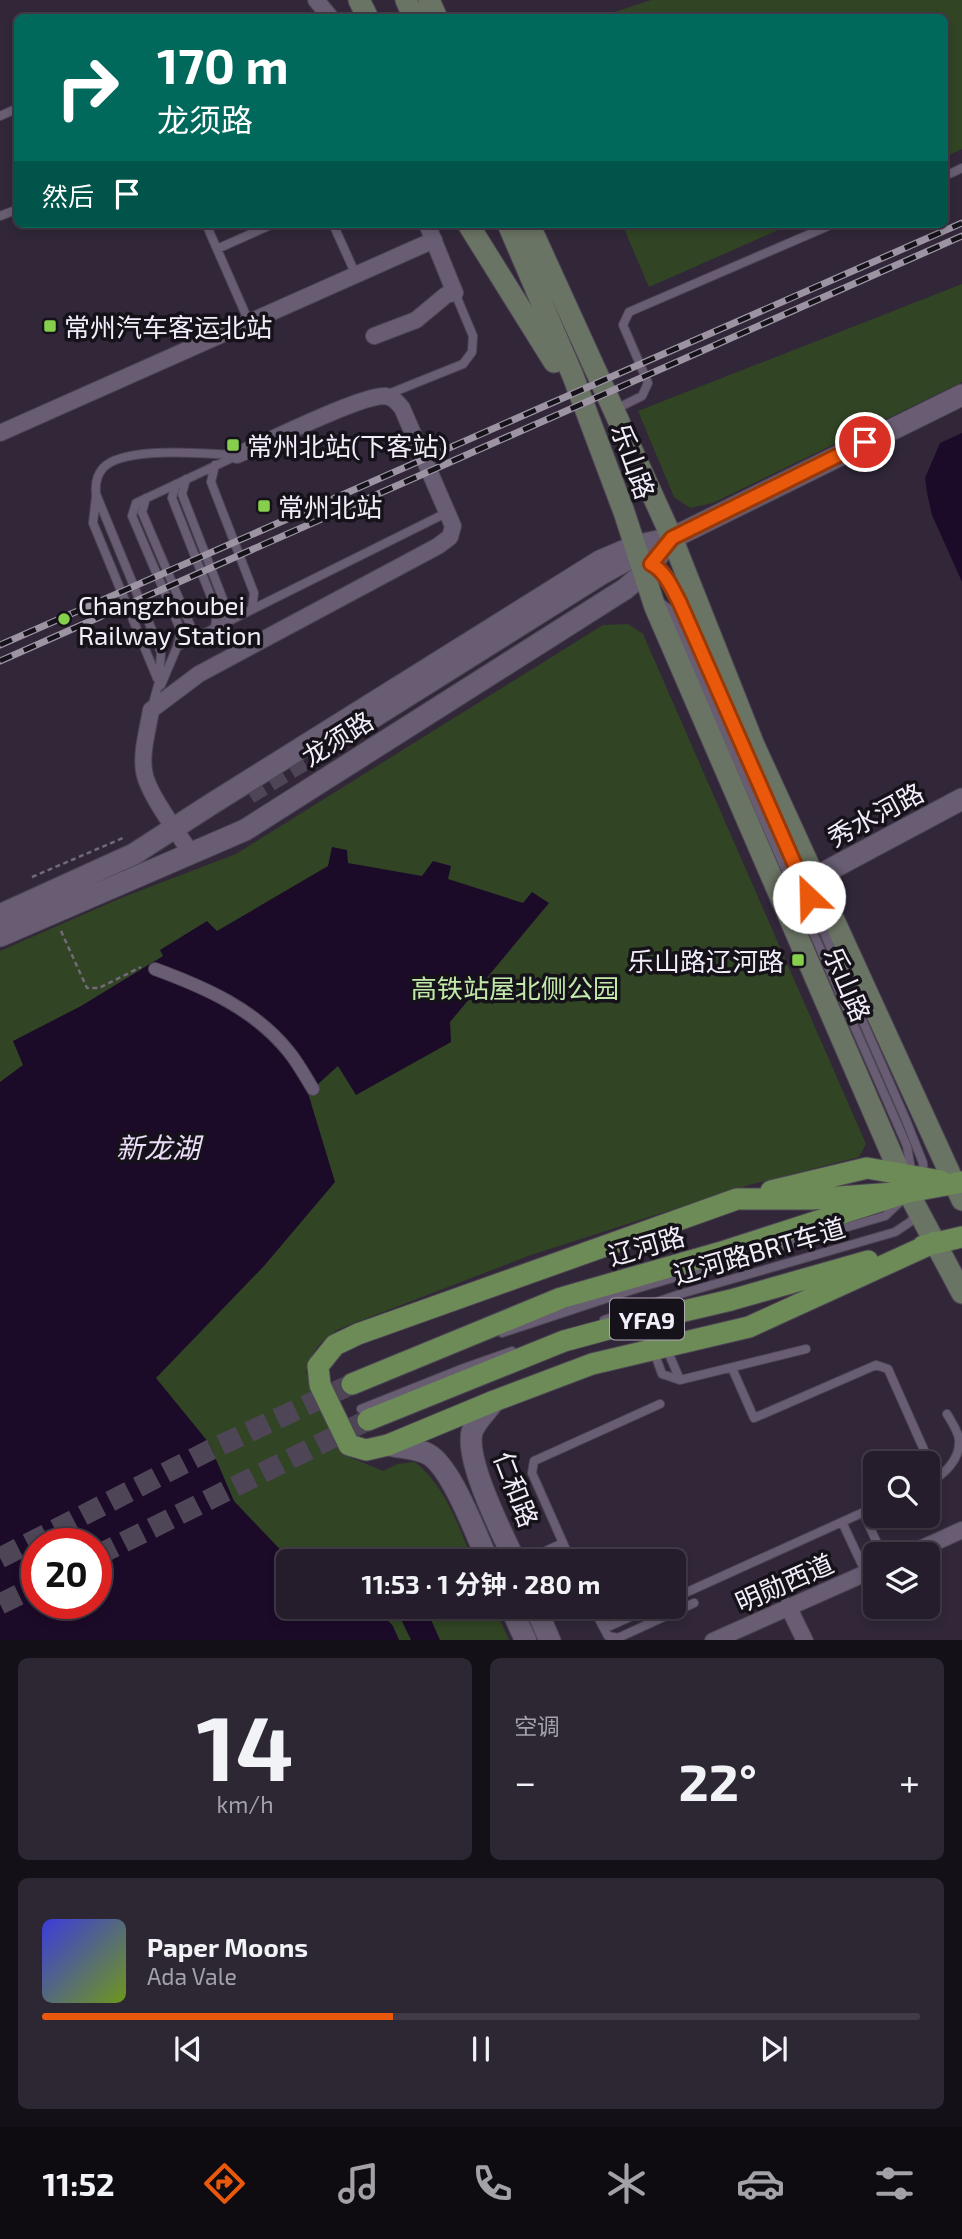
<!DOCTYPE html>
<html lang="zh">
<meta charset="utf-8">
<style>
:root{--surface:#251d2b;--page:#2d2633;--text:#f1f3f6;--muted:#a3a2a9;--line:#423b47;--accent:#ea580c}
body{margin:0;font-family:"Exo 2","Noto Sans SC",sans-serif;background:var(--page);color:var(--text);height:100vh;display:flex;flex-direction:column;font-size:26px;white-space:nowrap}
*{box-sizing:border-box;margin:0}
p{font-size:23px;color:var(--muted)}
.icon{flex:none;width:38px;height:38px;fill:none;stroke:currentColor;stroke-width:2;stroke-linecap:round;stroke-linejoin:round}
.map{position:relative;height:1640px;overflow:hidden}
.sheet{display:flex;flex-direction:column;gap:18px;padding:18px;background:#141018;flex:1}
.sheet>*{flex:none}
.hud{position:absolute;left:14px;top:14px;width:934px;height:214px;border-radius:10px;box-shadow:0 4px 10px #0003,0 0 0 2px var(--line);background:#00695c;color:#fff;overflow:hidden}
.tools{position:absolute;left:863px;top:1451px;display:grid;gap:14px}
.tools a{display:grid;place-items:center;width:77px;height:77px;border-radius:10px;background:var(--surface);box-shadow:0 4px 10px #0003,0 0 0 2px var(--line);font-size:35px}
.speed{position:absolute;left:21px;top:1528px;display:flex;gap:14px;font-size:35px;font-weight:700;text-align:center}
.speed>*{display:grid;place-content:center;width:91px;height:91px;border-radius:50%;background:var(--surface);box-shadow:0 4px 10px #0003,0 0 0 2px var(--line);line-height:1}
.speed .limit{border:10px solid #d22;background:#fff;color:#111}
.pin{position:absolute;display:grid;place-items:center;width:60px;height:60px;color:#fff;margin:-30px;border:4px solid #fff;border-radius:50%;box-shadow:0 2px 7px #0007}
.me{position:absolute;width:77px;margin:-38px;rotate:336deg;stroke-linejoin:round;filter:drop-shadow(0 0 5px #0008)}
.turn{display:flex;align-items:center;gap:24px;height:147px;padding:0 28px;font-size:32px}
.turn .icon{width:91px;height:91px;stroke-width:2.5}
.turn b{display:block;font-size:49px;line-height:60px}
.then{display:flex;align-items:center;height:66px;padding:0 28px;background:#0003;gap:14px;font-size:26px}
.big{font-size:52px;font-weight:700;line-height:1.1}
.sheet .card{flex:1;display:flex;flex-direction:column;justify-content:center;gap:10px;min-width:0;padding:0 24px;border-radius:10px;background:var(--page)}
.sheet .dial{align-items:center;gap:0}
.dial b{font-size:91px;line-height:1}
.song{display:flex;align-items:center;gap:21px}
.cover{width:84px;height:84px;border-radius:10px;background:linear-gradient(135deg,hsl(240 70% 55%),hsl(80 70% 35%))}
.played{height:7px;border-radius:4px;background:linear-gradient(90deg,var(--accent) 40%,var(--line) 40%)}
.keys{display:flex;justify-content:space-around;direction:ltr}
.heat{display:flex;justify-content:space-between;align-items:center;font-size:38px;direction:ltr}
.sheet .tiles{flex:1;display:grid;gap:18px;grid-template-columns:1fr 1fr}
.card:last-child{grid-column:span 2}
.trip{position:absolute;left:276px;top:1549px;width:410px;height:70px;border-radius:10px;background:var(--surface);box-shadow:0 4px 10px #0003,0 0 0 2px var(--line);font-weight:700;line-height:70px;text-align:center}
.tabs{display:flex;height:112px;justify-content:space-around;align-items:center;background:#0f0c11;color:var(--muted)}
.tabs .icon{width:49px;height:49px}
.tabs .on{color:var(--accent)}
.tabs b{font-size:32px;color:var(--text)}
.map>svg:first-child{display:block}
.green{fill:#314524;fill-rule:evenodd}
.water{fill:#1c0a29;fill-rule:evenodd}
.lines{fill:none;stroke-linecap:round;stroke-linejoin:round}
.minor-tunnel{stroke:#4e4556;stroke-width:16;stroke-dasharray:16 8;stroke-linecap:butt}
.primary-tunnel{stroke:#4e4556;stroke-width:21;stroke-dasharray:21 10;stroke-linecap:butt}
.service-casing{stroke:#4d4454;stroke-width:10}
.pedestrian-casing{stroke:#4d4454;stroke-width:14}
.minor-casing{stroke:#4d4454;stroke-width:18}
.tertiary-casing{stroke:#4d4454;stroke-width:23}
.secondary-casing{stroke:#4d4454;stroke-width:23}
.primary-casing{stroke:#4d4454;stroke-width:23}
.path{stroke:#726979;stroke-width:2.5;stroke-dasharray:5 3.5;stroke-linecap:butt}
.service{stroke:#685d72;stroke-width:8}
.pedestrian{stroke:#685d72;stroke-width:12}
.minor{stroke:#685d72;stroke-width:16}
.tertiary{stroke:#685d72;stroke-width:21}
.secondary{stroke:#6a7464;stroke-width:21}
.primary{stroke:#6d8b57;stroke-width:21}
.rail-casing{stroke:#9c94a3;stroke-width:7}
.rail{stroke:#16121a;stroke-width:4.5;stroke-dasharray:13;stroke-linecap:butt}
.route-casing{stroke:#983908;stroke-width:18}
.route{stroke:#ea580c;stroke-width:12}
.poi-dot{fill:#85cf4c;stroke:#16121a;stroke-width:2.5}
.labels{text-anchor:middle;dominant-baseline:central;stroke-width:7;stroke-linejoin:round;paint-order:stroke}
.shield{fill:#16121a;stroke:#b1abb6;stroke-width:2}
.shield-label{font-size:24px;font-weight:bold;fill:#f3edf9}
.poi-label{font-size:26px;fill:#f3edf9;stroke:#16121a;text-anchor:start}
.street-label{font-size:26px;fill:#f3edf9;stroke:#16121a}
.park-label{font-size:26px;fill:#c2e9aa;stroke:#16121a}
.water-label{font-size:28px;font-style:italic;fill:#ebddf7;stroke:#16121a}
</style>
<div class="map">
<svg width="962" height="1641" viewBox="0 0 962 1641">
<rect width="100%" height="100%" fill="#312739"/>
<path class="green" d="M651,0H962V149L945,157V18L600,17Z
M622,224H792L649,287Z
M962,284V382L713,503L690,508L674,497L638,411Z
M628,624L643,634L866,1144L859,1157L749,1185L531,1255L339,1329C319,1342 313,1349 306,1372L347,1456L383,1471L398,1464L415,1462C446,1487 458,1525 473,1561H289V1606L494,1607L509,1640H0V951L121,898L236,854L603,625ZM37,1544H96V1603H37Z"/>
<path class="water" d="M962,433V582L932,515L927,493L925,478L940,443Z
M332,847L347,850L348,863L422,876L433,861L451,866L448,879L523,903L532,892L549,903L450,1022L451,1042L356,1095L338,1066L308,1093L335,1182L264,1266L156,1378L209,1443L234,1501L291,1561H289V1606L375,1607L393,1626L399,1640H0V1082L23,1065L13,1041L81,1006L163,956L160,950L207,921L217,931L328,866ZM37,1544H96V1603H37Z
M396,1609L429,1615L440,1640H411Z"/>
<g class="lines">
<path class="minor-tunnel" d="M250,796L361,728"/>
<path class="primary-tunnel" d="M96,1556L368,1420
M0,1558L210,1450L352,1384
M0,1604L37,1586"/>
<defs>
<path id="service" d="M0,116L18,108
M945,176L962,168
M0,216L18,209
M206,224L249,322
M333,224L356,275
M217,249L273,224
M386,395L463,364L472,352L473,336L455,293
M616,409L642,396L648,383L623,325L629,312L833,224
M215,465L211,482L254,593L252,609
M186,479L182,494L226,607L224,623
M176,484L172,498L217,612L215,628L177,647
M96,497L93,523L157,678
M146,498L142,512L191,627L188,642
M652,564L667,579L679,601L906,1120L923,1163L924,1177
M661,603L670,610L682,635L896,1121L907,1146L912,1176
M215,628L448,512
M161,685L177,647L181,631L132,516L136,503L234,457
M152,707L159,682L161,652L96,494C95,484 96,476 103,468C124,445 207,454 237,455
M604,1320L677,1295L895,1232L910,1222L918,1213
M502,1333L632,1290L885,1216L902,1200
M666,1347L680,1380
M654,1352L662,1374L680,1380L806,1349
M732,1368L754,1418L876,1365L888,1369L937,1479
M361,1409L464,1368L512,1351
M928,1483C944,1475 961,1459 959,1439C958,1431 951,1421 947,1414
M863,1512L882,1554
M842,1522L866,1573
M524,1561L563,1543
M571,1561L532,1473L534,1461L660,1404
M674,1598L875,1507
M593,1606L601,1623L610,1626L654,1606
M601,1623L608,1636L618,1638L694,1603"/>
<path id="pedestrian" d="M155,969C204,987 255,1009 289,1052C298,1063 305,1076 313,1089"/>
<path id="minor" d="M316,0L331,18
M374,336L416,320L446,295L455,293L427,224
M0,433L434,240
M361,728L603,576L648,551
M191,853C178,833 147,793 144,771C141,752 148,729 151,710L199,674L438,546L450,537L453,526L402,408C397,402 393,397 385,396C361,395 265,443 237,455
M909,1554L962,1530
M788,1606L805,1641
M713,1641L875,1569"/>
<path id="tertiary" d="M814,878L962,799
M0,915L134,854L213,803L600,561L635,546L672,538L962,395
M0,936L245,830L625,589L644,573L672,538
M494,1401C488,1410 475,1422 472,1432C465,1461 502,1533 515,1561
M388,1445C401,1448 420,1448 431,1456C453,1472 476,1534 488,1561
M510,1606L526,1641
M535,1606L550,1641"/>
<path id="secondary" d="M359,0L368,18
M406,0L414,18
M429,0L437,18
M468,224L554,362
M508,224L573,376L624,512L655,607L908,1192L962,1293
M529,224L672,538L754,745L962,1200"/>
<path id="primary" d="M771,1191L867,1168L941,1181
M908,1192L811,1199H737L358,1334L335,1345L318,1366L320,1385L349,1445L366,1450L388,1445L494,1401L592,1364L749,1327L935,1242
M923,1246L962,1237
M352,1384L561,1298L725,1251L908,1192L962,1182
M368,1420L564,1341L612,1328L731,1300L868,1261"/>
</defs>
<use href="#service" class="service-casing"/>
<use href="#pedestrian" class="pedestrian-casing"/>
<use href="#minor" class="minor-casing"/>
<use href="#tertiary" class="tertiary-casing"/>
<use href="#secondary" class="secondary-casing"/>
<use href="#primary" class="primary-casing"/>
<path class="path" d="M32,877L123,838
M61,931L87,988H99L141,967"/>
<use href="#service" class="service"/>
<use href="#pedestrian" class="pedestrian"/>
<use href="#minor" class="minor"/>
<use href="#tertiary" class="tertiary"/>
<use href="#secondary" class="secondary"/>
<use href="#primary" class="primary"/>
<defs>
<path id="rail" d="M0,645L962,223
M0,661L962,236"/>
</defs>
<use href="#rail" class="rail-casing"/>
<use href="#rail" class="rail"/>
</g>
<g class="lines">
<defs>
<path id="route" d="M809,897L679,601C672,588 665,571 651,564L672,538L865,442"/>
</defs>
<use href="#route" class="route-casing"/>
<use href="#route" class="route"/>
</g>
<g class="poi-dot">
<rect x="43" y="319" width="14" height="14" rx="3.5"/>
<rect x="226" y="438" width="14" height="14" rx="3.5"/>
<rect x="257" y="499" width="14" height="14" rx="3.5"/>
<circle cx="64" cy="619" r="7"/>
<rect x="791" y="953" width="14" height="14" rx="3.5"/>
</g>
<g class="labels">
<rect class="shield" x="610" y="1298.5" width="74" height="41" rx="5"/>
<g class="shield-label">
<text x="647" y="1319">YFA9</text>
</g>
<g class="poi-label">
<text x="64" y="326">常州汽车客运北站</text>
<text x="247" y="445">常州北站(下客站)</text>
<text x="278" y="506">常州北站</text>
<text x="78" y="604">Changzhoubei<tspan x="78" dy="30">Railway Station</tspan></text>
<text x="784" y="960" text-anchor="end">乐山路辽河路</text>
</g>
<g class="street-label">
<text transform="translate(634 461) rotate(70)">乐山路</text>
<text transform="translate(337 738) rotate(-32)">龙须路</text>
<text transform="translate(875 814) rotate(-28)">秀水河路</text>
<text transform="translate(848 984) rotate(67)">乐山路</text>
<text transform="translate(646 1245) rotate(-16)">辽河路</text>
<text transform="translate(759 1250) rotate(-16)">辽河路BRT车道</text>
<text transform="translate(517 1489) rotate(69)">仁和路</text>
<text transform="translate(784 1582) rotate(-24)">明勋西道</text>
</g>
<g class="park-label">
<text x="515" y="987">高铁站屋北侧公园</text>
</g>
<g class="water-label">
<text x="158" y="1147">新龙湖</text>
</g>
</g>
</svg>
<div class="tools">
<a><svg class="icon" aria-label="search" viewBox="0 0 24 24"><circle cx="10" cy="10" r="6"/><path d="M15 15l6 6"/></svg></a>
<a><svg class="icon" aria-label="layers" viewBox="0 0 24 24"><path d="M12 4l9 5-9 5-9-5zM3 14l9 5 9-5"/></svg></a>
</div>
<div class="speed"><div class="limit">20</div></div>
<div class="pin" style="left:865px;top:442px;background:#d93025"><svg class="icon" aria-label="arrive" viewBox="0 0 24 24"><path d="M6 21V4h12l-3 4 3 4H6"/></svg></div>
<svg class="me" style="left:809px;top:897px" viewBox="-20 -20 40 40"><circle r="19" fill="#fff"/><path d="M0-13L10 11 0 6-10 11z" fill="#ea580c"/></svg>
<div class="trip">11:53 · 1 分钟 · 280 m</div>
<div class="hud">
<div class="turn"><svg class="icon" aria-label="right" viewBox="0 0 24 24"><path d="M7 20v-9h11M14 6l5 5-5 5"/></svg><div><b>170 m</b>龙须路</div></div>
<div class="then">然后<svg class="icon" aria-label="arrive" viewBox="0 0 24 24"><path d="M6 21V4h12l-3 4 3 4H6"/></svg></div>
</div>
</div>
<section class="sheet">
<div class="tiles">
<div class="card dial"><b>14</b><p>km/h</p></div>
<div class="card"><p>空调</p>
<div class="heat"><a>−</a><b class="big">22°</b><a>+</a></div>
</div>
<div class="card">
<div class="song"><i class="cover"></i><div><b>Paper Moons</b><p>Ada Vale</p></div></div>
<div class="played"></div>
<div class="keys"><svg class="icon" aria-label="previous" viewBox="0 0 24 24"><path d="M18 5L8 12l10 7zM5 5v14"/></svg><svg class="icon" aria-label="pause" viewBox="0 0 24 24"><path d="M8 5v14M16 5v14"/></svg><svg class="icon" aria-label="next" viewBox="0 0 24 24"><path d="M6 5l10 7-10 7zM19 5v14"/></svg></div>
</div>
</div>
</section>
<nav class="tabs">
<b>11:52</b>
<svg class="icon on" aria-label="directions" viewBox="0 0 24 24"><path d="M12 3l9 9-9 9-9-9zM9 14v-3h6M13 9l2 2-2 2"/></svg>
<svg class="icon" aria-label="music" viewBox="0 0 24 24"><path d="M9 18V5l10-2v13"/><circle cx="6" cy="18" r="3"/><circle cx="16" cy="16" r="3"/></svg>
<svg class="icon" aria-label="phone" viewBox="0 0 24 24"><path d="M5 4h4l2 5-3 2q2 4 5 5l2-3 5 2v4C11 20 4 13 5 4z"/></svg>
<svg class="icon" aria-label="climate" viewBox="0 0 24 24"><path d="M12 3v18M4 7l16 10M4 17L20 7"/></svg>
<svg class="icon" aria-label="car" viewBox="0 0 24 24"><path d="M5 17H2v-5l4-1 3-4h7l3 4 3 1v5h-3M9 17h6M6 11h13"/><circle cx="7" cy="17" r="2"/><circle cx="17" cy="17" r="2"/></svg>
<svg class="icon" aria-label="filters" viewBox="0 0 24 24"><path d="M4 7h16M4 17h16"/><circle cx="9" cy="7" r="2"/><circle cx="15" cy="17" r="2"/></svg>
</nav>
